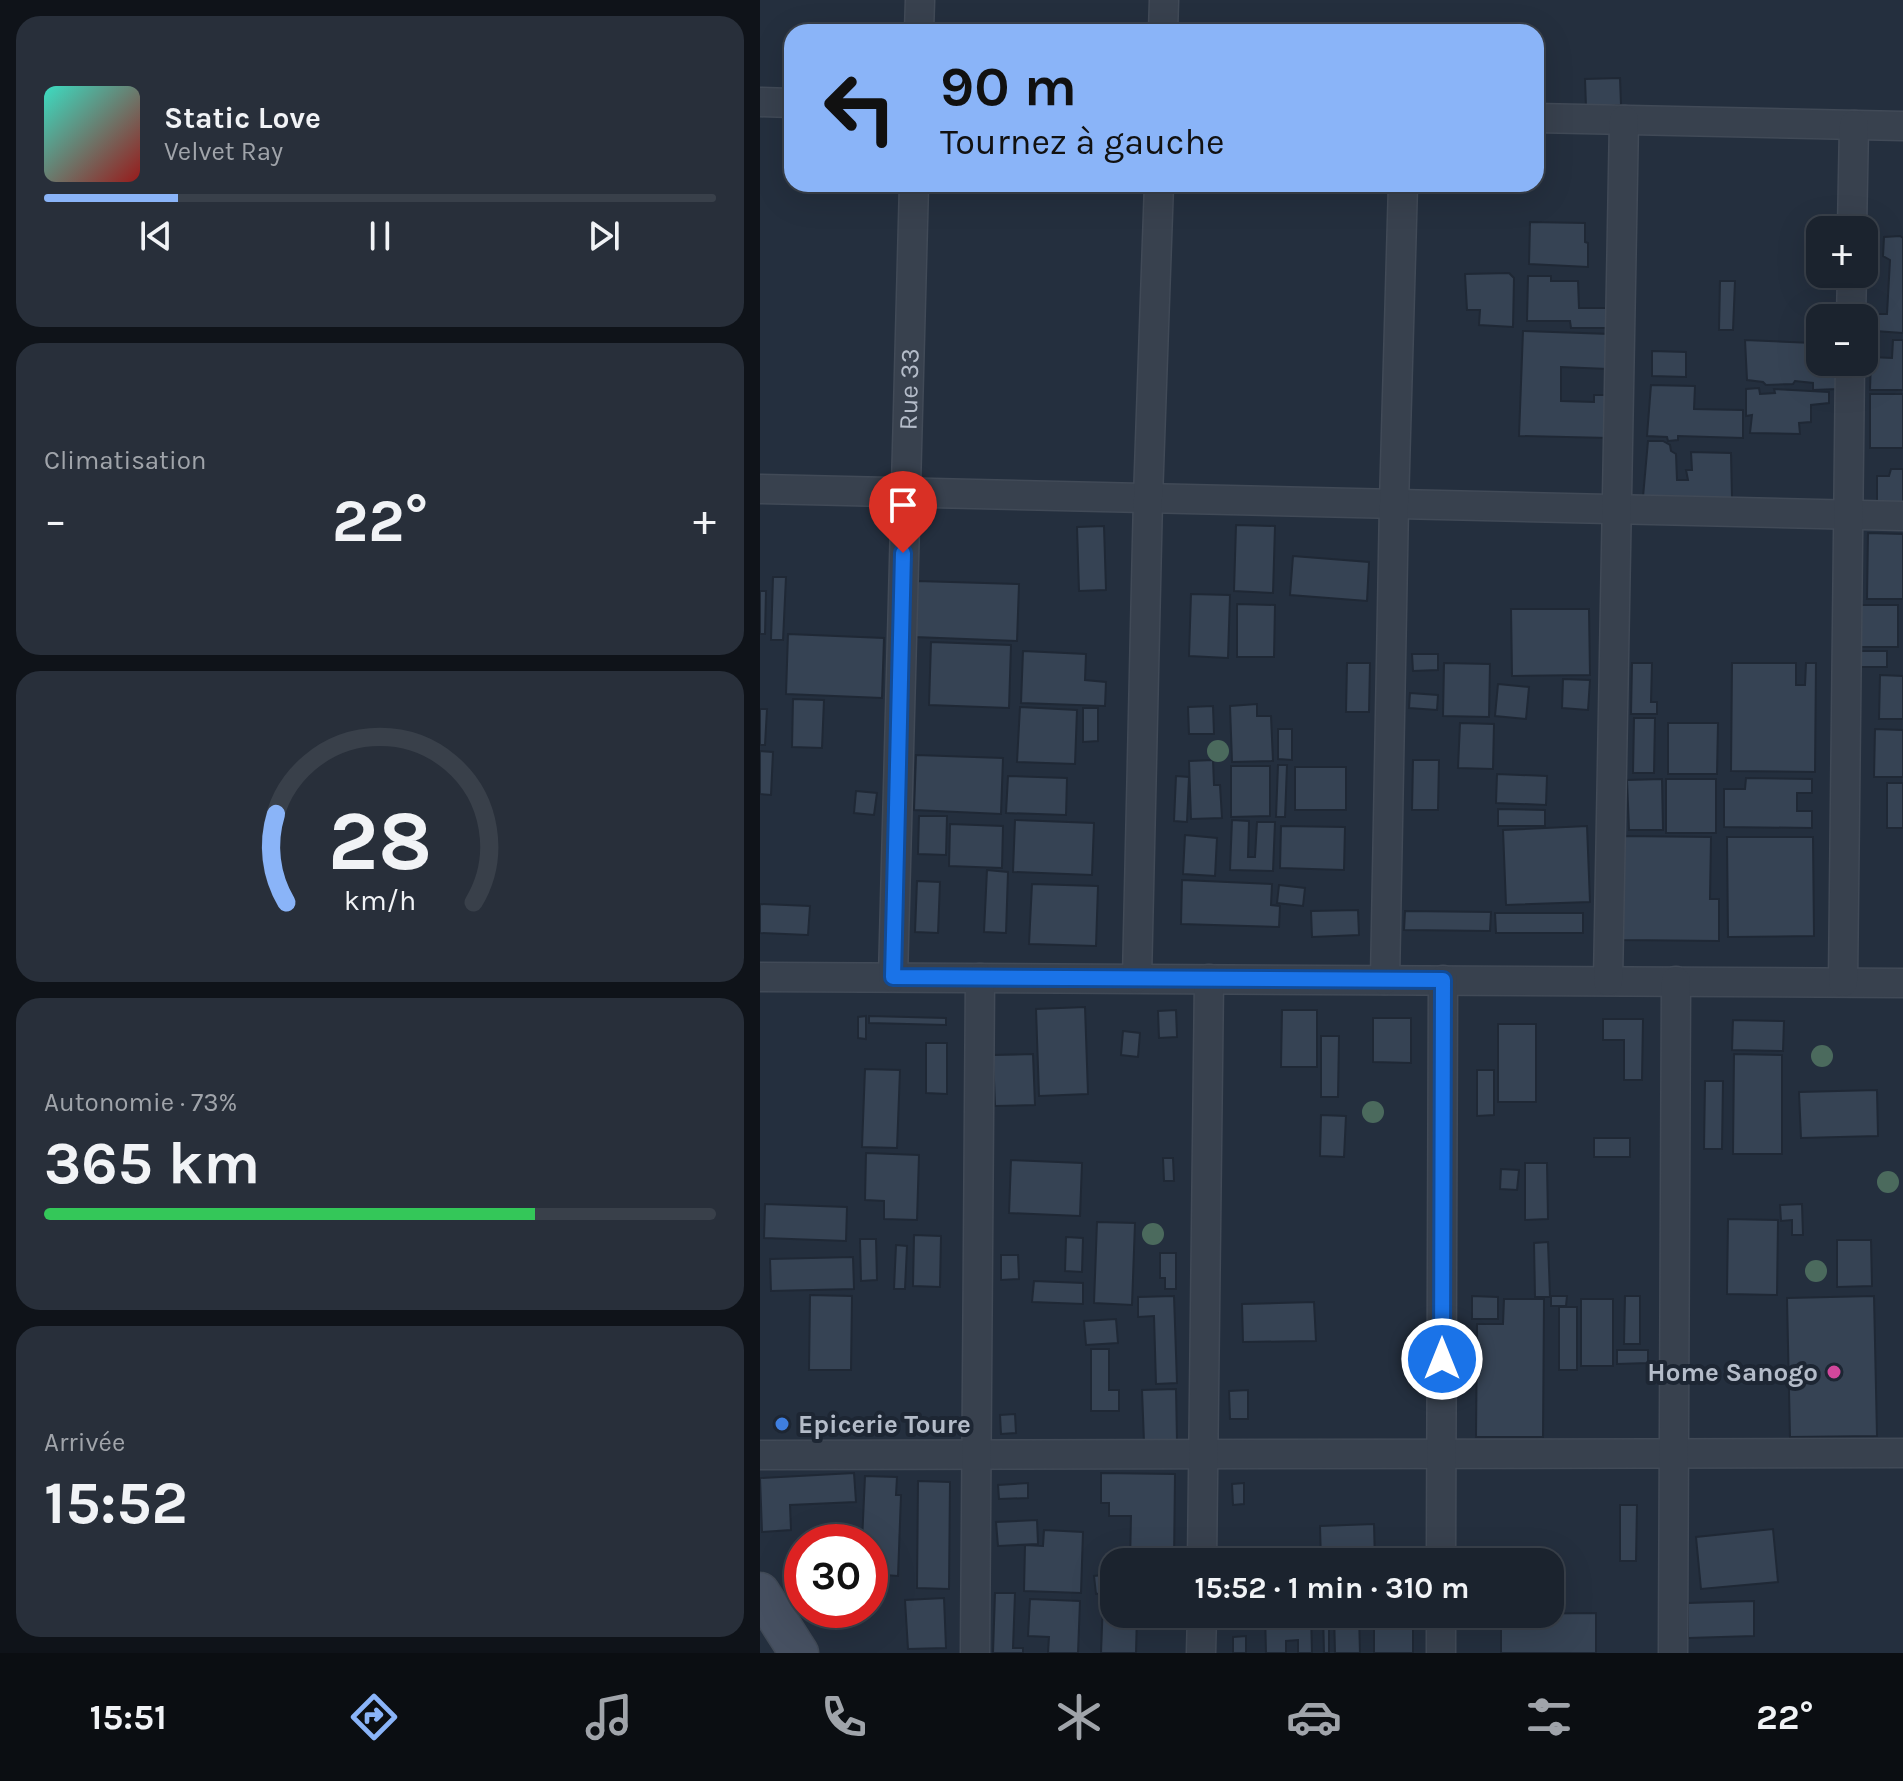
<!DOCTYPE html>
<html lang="fr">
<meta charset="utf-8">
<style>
:root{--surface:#1b232e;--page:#282f3a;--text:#f1f3f6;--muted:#a0a4aa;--line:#39404a;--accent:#8ab4f8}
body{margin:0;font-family:Karla,sans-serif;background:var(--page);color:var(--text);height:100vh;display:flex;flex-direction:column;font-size:30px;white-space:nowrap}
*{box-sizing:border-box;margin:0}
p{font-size:26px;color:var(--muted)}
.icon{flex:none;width:44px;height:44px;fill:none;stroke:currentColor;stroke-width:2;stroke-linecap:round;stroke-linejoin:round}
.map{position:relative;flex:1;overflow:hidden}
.details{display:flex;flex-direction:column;gap:16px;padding:16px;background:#0f1319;width:760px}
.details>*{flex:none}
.top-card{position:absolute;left:24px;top:24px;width:760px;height:168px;border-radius:24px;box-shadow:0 8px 32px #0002,0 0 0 2px var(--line);background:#8ab4f8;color:#111;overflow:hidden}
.buttons{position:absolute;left:1046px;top:216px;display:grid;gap:16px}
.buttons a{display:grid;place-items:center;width:72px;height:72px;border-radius:16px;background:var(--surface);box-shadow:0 8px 32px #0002,0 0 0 2px var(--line);font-size:40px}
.speed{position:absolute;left:24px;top:1524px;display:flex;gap:16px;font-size:40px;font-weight:700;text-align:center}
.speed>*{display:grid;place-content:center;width:104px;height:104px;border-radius:50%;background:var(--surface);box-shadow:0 8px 32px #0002,0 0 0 2px var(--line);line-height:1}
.speed .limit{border:12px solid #d22;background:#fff;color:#111}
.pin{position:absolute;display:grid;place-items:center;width:68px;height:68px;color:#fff;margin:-82px -34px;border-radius:50% 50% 50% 0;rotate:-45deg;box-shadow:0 0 8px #0007}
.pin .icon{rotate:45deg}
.me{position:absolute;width:88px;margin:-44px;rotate:0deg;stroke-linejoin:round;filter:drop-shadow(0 0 6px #0008)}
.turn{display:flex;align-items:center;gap:28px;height:168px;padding:0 24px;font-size:36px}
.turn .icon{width:104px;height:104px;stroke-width:2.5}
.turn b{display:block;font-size:56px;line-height:68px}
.big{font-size:60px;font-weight:700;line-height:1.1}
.details .widget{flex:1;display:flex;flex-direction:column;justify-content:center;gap:12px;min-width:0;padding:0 28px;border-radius:24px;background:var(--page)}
.details .dial{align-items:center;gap:0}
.dial svg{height:208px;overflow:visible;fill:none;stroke:var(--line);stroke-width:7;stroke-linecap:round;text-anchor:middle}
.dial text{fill:var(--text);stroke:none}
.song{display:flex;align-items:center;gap:24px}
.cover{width:96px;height:96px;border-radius:12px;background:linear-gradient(135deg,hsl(170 70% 55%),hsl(0 70% 35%))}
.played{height:8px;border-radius:4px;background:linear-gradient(90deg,var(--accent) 20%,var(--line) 20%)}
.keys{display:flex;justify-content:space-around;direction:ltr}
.heat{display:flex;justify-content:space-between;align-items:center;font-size:44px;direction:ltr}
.charge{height:12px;border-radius:6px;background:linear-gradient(90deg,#34c759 73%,var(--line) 0)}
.trip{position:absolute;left:340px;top:1548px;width:464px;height:80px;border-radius:24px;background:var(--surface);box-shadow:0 8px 32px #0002,0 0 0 2px var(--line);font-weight:700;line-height:80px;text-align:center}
.menu{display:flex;height:128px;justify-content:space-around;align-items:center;background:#0b0e12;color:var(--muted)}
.menu .icon{width:56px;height:56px}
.menu .on{color:var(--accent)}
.menu b{font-size:36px;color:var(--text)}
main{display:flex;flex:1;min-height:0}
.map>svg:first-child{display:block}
.building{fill:#364354;stroke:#1f2835;stroke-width:2}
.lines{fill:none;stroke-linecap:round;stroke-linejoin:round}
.street-casing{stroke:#414a57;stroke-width:31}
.secondary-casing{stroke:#414a57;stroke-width:41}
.street{stroke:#38414e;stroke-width:28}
.secondary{stroke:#465061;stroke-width:38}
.tree{fill:#4b6a5d}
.route-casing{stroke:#114b97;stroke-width:20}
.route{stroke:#1a73e8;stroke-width:14}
.hotel-dot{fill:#d1479c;stroke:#1d2633;stroke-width:3}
.shop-dot{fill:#3f7fe0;stroke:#1d2633;stroke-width:3}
.labels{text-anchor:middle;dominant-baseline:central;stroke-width:8;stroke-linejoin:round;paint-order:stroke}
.street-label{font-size:26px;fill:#b4bcc9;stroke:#1d2633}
.poi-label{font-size:26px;font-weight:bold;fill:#b4bcc9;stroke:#1d2633;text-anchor:end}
</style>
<main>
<section class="details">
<div class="widget">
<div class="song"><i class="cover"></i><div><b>Static Love</b><p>Velvet Ray</p></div></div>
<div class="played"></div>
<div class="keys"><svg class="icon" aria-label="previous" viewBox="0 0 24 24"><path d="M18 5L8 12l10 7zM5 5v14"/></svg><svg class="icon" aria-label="pause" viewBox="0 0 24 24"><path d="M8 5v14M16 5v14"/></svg><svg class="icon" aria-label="next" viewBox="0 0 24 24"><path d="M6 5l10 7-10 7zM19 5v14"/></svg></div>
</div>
<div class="widget"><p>Climatisation</p>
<div class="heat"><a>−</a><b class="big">22°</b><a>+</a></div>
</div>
<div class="widget dial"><svg viewBox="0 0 100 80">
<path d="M14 69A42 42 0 1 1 86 69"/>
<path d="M14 69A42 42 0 0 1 10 35" stroke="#8ab4f8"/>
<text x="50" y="56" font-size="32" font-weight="700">28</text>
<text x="50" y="72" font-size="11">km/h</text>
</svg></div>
<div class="widget"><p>Autonomie · 73%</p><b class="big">365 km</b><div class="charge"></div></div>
<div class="widget"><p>Arrivée</p><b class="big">15:52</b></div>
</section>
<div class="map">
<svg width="1143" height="1653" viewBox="0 0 1143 1653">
<rect width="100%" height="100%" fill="#242f3e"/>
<path class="building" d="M860,78L861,105L826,107L825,79Z
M770,222L825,223V242L828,243V267L769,264Z
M1140,236L1143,238V333L1115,331L1116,314H1127L1130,260L1123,256L1124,237Z
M749,273L754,278L753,327L719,325L720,310H707L705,274Z
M768,276H791V281H818L819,308H849V328H811L810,321H767Z
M960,281H975L973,330H959Z
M763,331L850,334L848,369L801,367V401L834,402V395H847L849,438L759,436Z
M1060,332V362H1078V389L1053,390V383L1035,381L1033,384L1006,385L1003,382L987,380L985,340L1052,343L1051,333Z
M1133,340H1143V390H1110L1111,357L1132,358Z
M892,351L926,352V377L892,376Z
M891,385L935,386L934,409L983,410V438L918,436V440L908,441L907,437L887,436Z
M999,388L1000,394L1015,393L1014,389L1069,392V403L1051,405V422L1039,423L1040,434L990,433L992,415L986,416V389Z
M1110,394H1143V448H1110Z
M888,441H903L910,445L911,451L916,454L917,480H928L926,470H932L931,452L971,453L972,499L883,497Z
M1131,469H1143V506L1117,505V476H1129Z
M476,525L515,526L513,593L474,591Z
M344,526L346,590L319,591L317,527Z
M1108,533L1143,534V599H1107Z
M533,556L609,562L607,601L530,595Z
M13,577H26L23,640H11Z
M157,581L259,584L257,641L154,637Z
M0,591H6L5,634H0Z
M431,594L470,595L468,658L429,656Z
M477,604L515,605L514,657H477Z
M1097,605H1138V647H1096Z
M751,609H829L830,675L752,676Z
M28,634L124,638L122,698L26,694Z
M171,642L251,645L249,708L169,705Z
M263,651L326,654L325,680L346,682L345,706L261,703Z
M1095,651H1127V667H1095Z
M652,654H678V670L653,671Z
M587,663H610L609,712H586Z
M684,663L730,664L729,717L683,716Z
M872,663H892L891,702H897V714H871Z
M972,663H1036V685H1045L1046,663H1056L1055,772L971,771Z
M1120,675L1143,676V719H1119Z
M803,679L830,680L828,710L802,708Z
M738,684L769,687L766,719L735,716Z
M650,693L678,695L677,710L649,708Z
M33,699L64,700L62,748L32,747Z
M497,704V716H511L513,761L472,762L470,706Z
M453,706L454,734H429L428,707Z
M260,707L317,710L315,764L257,762Z
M323,708H338V741L323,742Z
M0,709H7L5,745H0Z
M874,718H895L894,773H873Z
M700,723L734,724L733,769L698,768Z
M908,723H958L957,774H908Z
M518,729H532V760L518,759Z
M1115,729L1143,730V777H1114Z
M0,751L13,752L11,795L0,794Z
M156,755L243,758L241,814L154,810Z
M453,760L454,785H460L462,818L431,819L429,761Z
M653,760H679L678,810H652Z
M518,765H527L525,817H516Z
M471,766H510V816L471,817Z
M535,767H586V810H535Z
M737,774L787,776L786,805L736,803Z
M248,776L307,778L306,815L246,813Z
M416,776L429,777L427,822L414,821Z
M986,778L1052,779V793H1037V811H1052V828L964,827V789H985Z
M902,779L903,830H869L867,780Z
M906,779H956V833H906Z
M1127,783H1143V828H1127Z
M96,791L117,793L114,815L94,813Z
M738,809L785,810V826H738Z
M159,816H187L186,855L158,854Z
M255,820L334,823L332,875L253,872Z
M472,820L489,821L488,857H495L497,822H515L513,871L470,870Z
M190,824L243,826L242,868L189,866Z
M521,826L585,827L584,870L520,868Z
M827,826L830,902L746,905L743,830Z
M425,835L457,838L455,876L423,874Z
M863,836L951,837L950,899H959V941L862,940Z
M967,837H1053L1054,936L968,937Z
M227,870L248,872L246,933L224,932Z
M422,880L512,884L511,905L520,906L519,927L421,924Z
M157,881L180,882L178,933L155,932Z
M272,884L338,886L336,946L269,944Z
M519,885L545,888L543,906L517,903Z
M0,904L50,906L48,935L0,933Z
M598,910L599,935L552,937L551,911Z
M645,911L731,912L730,931L644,930Z
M735,913H823V933H736Z
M325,1007L328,1094L279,1096L276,1009Z
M416,1010L417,1037L399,1038L398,1011Z
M522,1010H557V1067H521Z
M106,1016V1039L98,1038V1017Z
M109,1016L186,1018V1025L109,1023Z
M613,1018H651V1063L613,1062Z
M843,1019H883L882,1080H864V1040H843Z
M973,1020L1024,1021L1023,1051L972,1050Z
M738,1024H776V1102H738Z
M363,1031L380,1033L378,1057L361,1055Z
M561,1036H579L578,1097H561Z
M166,1043H187V1094L166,1093Z
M273,1054L275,1105L235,1106L233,1055Z
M974,1054L1022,1055V1154H973Z
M105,1069L140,1070L137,1148L102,1147Z
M717,1070H734V1115L717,1116Z
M945,1081H963L962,1149H944Z
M1117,1090L1118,1136L1041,1138L1039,1092Z
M561,1115L586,1116L584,1157L560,1156Z
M834,1138H870V1157H834Z
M106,1153L159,1155L157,1220L124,1219V1201L105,1200Z
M403,1158H413L414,1181H404Z
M251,1160L322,1163L320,1216L249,1213Z
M765,1163H787L788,1219L765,1220Z
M741,1169L759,1170L757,1190L740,1189Z
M5,1204L87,1207L86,1241L4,1238Z
M1042,1204L1043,1235H1032V1220L1021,1221L1020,1205Z
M968,1219L1018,1220L1017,1295L967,1294Z
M337,1222L375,1223L372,1305L334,1303Z
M154,1235L181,1236L180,1287L153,1286Z
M306,1237L323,1238L322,1272L305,1271Z
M100,1239H116L117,1280L101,1281Z
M1077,1240H1111L1112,1286L1077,1287Z
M788,1242L790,1297H775L774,1243Z
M136,1245L147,1246L145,1289H134Z
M400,1253H416V1289H405V1278H400Z
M241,1255H258L259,1279L241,1280Z
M93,1257L94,1289L11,1291L10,1259Z
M274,1281L323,1283V1304L272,1302Z
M50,1295L92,1296L91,1370H49Z
M414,1296L417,1383L396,1384L394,1316L378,1317V1297Z
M712,1296L738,1297V1319H712Z
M791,1296H807L806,1306H791Z
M865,1296H880V1344H864Z
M1114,1296L1117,1436L1030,1437L1027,1298Z
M744,1299H784L783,1437H716L717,1324H743Z
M821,1299H853V1366H821Z
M554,1302L556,1341L483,1342L482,1304Z
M799,1307H817V1370H799Z
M356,1319L358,1343L326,1345L324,1321Z
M331,1349H349V1390H359V1411H331Z
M857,1350H888V1363L857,1364Z
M416,1389L417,1441L384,1442L382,1390Z
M488,1390V1419H470L469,1391Z
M255,1414L256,1433L241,1434L240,1415Z
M94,1473L96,1502L30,1505L31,1530L2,1532L0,1478Z
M341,1473L415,1474L414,1562H370L371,1516H349V1503H341Z
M105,1476L137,1477L136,1495H141L138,1576L110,1574V1542H102Z
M158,1481L190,1482L189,1589L157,1588Z
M268,1483V1498L239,1499L238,1485Z
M484,1483V1504L473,1505L472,1484Z
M860,1505H877L876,1561H860Z
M277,1520L278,1544L238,1546L236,1522Z
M614,1524L615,1562H561L560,1526Z
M1013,1529L1018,1582L941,1589L936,1537Z
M284,1530L323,1532L321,1593L264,1591L265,1545L283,1546Z
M351,1574L353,1592L336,1594L334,1576Z
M235,1593H255L253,1648H263V1653H233Z
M184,1598L186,1648L148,1649L145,1600Z
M270,1599L320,1601L318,1653H288L289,1637L268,1636Z
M343,1600H354V1614H377L376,1653H341Z
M994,1601V1636L928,1638V1603Z
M836,1613V1653H741V1614Z
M505,1614H551L552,1653H538V1640L526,1641V1653H506Z
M563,1614H569V1653H564Z
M574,1614H599L600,1653H575Z
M614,1614H653V1653H614Z
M486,1636V1653H473V1637Z"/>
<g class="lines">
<defs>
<g id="street">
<path d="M159,32L160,0"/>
<path d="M403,32L404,0"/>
<path d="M0,102L32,103"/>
<path d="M776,118L1143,126"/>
<path d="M1092,230L1094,125"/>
<path d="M1091,318L1092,274"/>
<path d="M0,489L1143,516"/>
<path d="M0,977L1143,983"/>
<path id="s1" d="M133,977L154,184"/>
<path d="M377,978L388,498L399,184"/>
<path d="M625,980L634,504L643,184"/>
<path d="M848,981L864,120"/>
<path d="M1083,982L1090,362"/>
<path d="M0,1455L1143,1453"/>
<path d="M442,1562L449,979"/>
<path d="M681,1562L683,980"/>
<path d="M215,1653L220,978"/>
<path d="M441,1653L442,1614"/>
<path d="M681,1653V1614"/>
<path d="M913,1653L916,981"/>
</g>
<path id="secondary" d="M0,1592L39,1653"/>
</defs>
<use href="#street" class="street-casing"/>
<use href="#secondary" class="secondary-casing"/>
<use href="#street" class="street"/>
<use href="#secondary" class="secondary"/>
</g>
<g class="tree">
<circle cx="458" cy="751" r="11"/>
<circle cx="1062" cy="1056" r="11"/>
<circle cx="613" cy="1112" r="11"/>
<circle cx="1128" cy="1182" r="11"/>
<circle cx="393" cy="1234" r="11"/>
<circle cx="1056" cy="1271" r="11"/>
</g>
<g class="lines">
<defs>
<path id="route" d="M143,553L133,977L683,980L682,1359"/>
</defs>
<use href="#route" class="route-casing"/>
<use href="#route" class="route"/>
</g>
<circle class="hotel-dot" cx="1074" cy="1372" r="8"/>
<circle class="shop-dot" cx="22" cy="1424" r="8"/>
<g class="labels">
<g class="street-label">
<text stroke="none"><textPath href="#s1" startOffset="588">Rue 33</textPath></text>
</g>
<g class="poi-label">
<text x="1058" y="1372">Home Sanogo</text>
<text x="38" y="1424" text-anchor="start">Epicerie Toure</text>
</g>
</g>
</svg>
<div class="buttons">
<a>+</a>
<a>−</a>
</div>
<div class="speed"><div class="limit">30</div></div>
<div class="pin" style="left:143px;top:553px;background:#d93025"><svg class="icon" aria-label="arrive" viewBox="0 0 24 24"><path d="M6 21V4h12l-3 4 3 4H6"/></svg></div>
<svg class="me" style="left:682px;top:1359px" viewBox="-20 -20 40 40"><circle r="17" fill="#1a73e8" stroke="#fff" stroke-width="3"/><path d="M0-11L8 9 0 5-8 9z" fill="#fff"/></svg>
<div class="trip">15:52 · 1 min · 310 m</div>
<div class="top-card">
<div class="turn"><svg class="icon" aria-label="left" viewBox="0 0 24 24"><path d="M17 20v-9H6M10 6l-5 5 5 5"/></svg><div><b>90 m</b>Tournez à gauche</div></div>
</div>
</div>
</main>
<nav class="menu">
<b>15:51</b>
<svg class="icon on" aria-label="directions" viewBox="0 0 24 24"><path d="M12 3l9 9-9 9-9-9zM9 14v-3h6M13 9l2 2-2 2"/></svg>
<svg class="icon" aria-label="music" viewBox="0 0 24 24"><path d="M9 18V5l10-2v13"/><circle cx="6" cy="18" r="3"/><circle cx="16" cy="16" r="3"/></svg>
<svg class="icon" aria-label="phone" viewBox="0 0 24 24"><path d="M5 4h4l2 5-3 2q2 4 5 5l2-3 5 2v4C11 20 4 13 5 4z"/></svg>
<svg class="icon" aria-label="climate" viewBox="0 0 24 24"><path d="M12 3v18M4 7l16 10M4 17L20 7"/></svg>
<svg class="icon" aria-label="car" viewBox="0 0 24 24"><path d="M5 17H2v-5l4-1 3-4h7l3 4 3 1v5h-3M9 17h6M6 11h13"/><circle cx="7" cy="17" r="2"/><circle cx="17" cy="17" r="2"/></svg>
<svg class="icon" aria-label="filters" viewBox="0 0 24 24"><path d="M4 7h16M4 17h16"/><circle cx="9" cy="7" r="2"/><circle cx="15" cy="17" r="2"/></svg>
<b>22°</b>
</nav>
